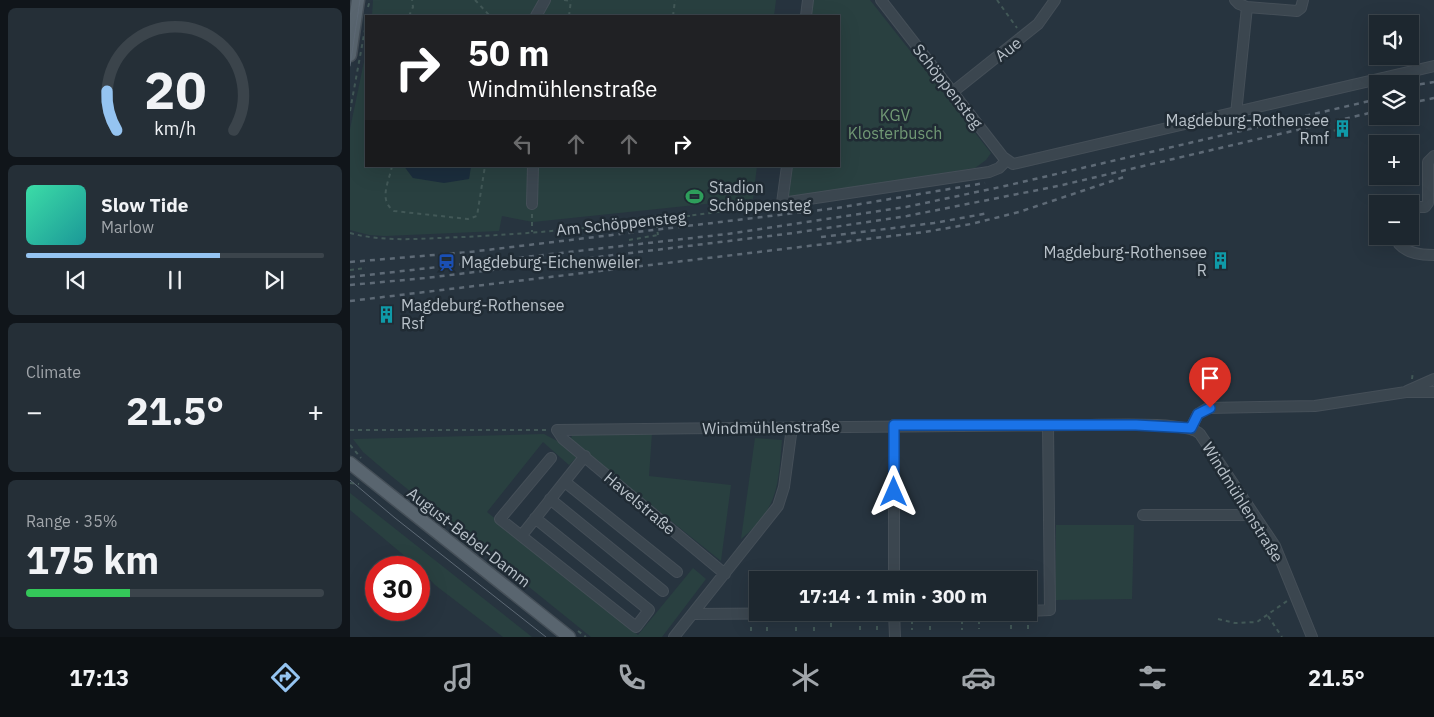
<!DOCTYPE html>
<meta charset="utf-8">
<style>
:root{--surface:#1d272f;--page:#252f37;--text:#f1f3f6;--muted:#a0a5aa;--line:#3b444b;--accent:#95c4f1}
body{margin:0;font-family:"IBM Plex Sans",sans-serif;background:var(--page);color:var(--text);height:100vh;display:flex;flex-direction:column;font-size:19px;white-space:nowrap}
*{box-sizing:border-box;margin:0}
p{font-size:16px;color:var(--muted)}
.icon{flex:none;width:28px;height:28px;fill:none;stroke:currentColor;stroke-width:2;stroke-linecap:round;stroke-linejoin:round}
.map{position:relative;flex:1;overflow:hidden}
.details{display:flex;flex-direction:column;gap:8px;padding:8px;background:#10151a;width:350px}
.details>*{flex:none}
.guide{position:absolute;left:15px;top:15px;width:475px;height:152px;border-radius:0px;box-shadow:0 5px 20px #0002,0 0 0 1px var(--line);background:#202124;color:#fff;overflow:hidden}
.buttons{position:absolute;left:1019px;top:15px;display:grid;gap:10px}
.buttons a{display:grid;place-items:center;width:50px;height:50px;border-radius:0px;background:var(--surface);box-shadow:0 5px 20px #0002,0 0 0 1px var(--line);font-size:25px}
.speed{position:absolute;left:15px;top:556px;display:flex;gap:10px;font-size:25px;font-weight:700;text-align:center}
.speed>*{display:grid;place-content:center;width:65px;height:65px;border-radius:50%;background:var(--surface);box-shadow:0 5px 20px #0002,0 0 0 1px var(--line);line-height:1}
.speed .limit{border:8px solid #d22;background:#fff;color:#111}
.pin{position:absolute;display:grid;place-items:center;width:42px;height:42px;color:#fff;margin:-51px -21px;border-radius:50% 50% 50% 0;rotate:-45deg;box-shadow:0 0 5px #0007}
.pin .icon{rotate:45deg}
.me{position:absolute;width:55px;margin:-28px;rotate:0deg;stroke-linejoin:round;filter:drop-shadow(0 0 4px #0008)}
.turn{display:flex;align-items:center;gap:18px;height:105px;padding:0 20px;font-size:22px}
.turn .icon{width:65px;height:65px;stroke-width:2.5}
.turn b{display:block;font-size:35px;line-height:42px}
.lanes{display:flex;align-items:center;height:48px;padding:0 20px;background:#0003;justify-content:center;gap:25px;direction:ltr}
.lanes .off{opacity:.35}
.big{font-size:38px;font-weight:800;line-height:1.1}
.details .card{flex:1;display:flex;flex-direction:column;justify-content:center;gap:8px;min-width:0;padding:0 18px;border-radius:8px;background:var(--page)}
.details .dial{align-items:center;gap:0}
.dial svg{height:130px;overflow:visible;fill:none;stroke:var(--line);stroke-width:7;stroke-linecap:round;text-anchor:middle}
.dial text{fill:var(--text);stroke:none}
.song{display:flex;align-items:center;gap:15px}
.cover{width:60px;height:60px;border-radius:8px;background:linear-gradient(135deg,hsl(160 70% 55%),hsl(180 70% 35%))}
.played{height:5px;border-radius:2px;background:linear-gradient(90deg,var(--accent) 65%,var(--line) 65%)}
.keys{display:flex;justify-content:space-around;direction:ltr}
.heat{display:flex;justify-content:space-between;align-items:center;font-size:28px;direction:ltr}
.charge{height:8px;border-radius:4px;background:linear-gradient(90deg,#34c759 35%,var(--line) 0)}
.trip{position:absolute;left:399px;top:571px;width:288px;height:50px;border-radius:0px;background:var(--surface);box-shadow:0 5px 20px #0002,0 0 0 1px var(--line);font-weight:800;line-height:50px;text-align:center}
.tab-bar{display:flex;height:80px;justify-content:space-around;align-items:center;background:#0c1013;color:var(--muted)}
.tab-bar .icon{width:35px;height:35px}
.tab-bar .selected{color:var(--accent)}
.tab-bar b{font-size:22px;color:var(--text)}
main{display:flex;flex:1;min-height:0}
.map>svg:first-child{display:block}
.green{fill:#294040}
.water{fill:#1b2d3d}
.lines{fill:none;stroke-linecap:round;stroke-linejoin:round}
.minor-casing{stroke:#454f58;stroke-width:12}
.major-casing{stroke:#454f58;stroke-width:15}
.path{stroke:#425857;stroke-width:2;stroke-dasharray:4 4;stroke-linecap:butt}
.minor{stroke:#3b464f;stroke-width:10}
.major{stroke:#59656f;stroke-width:12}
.tram{stroke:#5e6a76;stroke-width:1}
.rail{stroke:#5e6a76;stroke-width:2.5;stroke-dasharray:5 5;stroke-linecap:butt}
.path-bridge{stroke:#425857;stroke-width:2;stroke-dasharray:4 4;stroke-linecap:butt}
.route-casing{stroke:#114b97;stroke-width:12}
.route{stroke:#1a73e8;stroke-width:9}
.labels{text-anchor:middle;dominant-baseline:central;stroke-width:5;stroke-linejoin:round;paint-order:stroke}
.street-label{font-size:16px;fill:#b8c1c9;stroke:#202b34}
.park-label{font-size:16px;fill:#719975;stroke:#202b34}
.poi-label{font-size:16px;fill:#b8c1c9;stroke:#202b34;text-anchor:start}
</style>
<main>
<section class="details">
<div class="card dial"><svg viewBox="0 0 100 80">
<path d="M14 69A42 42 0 1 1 86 69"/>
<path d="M14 69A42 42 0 0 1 8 45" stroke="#95c4f1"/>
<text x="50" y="56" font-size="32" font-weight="700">20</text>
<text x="50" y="72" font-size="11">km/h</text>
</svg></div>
<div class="card">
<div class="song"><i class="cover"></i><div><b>Slow Tide</b><p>Marlow</p></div></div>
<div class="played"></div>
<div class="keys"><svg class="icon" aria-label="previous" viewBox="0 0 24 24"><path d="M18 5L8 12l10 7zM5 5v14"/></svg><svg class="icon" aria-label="pause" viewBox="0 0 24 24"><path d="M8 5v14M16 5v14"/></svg><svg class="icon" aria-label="next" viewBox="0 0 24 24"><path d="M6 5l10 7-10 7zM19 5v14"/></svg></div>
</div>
<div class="card"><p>Climate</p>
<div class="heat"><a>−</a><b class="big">21.5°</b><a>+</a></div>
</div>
<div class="card"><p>Range · 35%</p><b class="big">175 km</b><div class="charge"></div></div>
</section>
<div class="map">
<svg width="1084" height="637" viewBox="0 0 1084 637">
<rect width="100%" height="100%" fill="#27343f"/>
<path class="green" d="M23,0H426L424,16H22Z
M462,0H520L641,153L636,160L625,168L436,198L440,166H489V16H459Z
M16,52V166H54L63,178L119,179L121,166H407L403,199L183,222L152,216L149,231L35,236L19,235L0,230V129Z
M224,432L302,433L299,476L381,485L371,561L220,440Z
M194,434L211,443L227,457L219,465L193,442L137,512L288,635L343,568L356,579L312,637H241L40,475L13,452L3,439Z
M405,438L432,440C428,485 429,508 391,539Z
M0,493L182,637H153L85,585L69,568L0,510Z
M706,525H784L782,599L705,600Z"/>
<path class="water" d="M54,166H121L119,179L94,183L63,178Z"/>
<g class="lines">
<defs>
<path id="minor" d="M531,0L653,157L663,164L1084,66
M885,0L889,4L897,7L886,114
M897,7L947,11L951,8L953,0
M186,16L195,0
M456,16L458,0
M604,91L688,24L705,0
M437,166L432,203L639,172L649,168L656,161
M182,204L183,166
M1060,207H1075L1078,203V162L1084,156
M1049,236V244C1058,254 1072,255 1084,255
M1057,391L1084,379
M841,428L848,414L858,408L965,406L1056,392H1084
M207,430C383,428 559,425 735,425C756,425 838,421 850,434L925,546L962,637
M207,430L213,439L375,574
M215,482L327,572
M200,499L313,591
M793,515H904
M185,518L299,610L286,627L150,519L201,458
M172,535L235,456
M544,580V425
M678,611L700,610L698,425
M544,612L545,637
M343,614L602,612
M324,637L428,506L434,487L442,427"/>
<path id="major" d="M0,55L8,0
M0,463L219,637"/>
</defs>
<use href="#minor" class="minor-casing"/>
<use href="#major" class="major-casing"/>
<path class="path" d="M125,0L140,16
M214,0L221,1
M647,0L667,28
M18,7L20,0
M59,16L63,7L62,0
M219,16L221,0
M323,16L325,0
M0,111L16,24
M976,133L986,130
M42,166C39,182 28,200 44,211L118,219L127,216L135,166
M182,214V232
M305,216H340
M0,233C37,243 75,238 114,237C218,232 321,219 424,204
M279,240L308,235
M871,265H876L877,262
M0,270L16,268
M1062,379L1063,371
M0,430H198
M0,445L11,458
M0,483L9,484
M918,616L932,637
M868,619L885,623L907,622L937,601
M562,620V630
M612,620V630
M629,620V629
M481,623V631
M661,629V619
M678,629V619
M510,630V623
M527,630V621
M580,630V620
M228,631L236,637
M401,631V624
M417,631V623
M446,631V623
M464,631V623"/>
<use href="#minor" class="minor"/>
<use href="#major" class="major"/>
<path class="tram" d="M0,66L10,0
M0,480L45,518L196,637"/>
<path class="rail" d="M1060,86L1084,82
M1060,103L1084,98
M471,237L584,223L639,213
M0,262L120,252L487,208L635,183
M0,277L377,234L556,207L655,186L1028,99
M0,285L76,278L444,233L557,216L708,186L1028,111
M0,301L575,232L621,224L669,212L774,177"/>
<path class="path-bridge" d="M305,216L308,235"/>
</g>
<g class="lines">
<defs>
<path id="route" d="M544,492V425H786L841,428L848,414L860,408"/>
</defs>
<use href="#route" class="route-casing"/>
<use href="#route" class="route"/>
</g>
<defs>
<symbol id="building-bare" viewBox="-9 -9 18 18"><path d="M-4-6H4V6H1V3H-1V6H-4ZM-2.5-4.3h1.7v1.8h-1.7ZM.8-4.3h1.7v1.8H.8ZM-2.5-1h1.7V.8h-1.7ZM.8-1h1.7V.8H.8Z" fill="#0f9aa8" stroke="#202b34" stroke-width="2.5" paint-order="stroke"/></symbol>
<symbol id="stadium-bare" viewBox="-9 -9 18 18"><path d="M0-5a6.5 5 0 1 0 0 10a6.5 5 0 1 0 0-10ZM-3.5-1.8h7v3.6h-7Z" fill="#2e9e5b" stroke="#202b34" stroke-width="2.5" paint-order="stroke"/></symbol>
<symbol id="station-bare" viewBox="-9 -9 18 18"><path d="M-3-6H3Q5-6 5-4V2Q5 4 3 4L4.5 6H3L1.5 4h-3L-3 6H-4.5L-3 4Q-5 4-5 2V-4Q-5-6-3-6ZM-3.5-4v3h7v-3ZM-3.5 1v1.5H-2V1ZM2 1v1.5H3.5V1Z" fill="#1a4fb4" stroke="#202b34" stroke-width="2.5" paint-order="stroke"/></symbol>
</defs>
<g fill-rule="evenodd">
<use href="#building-bare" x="980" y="116" width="25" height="25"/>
<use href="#stadium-bare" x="332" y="184" width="25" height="25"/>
<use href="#building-bare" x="858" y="248" width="25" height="25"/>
<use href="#station-bare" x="84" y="250" width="25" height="25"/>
<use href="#building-bare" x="24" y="302" width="25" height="25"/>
</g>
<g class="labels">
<g class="street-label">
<text transform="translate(658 49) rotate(-38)">Aue</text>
<text transform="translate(598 86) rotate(52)">Schöppensteg</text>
<text transform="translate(271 223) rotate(-6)">Am Schöppensteg</text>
<text transform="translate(421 427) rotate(-1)">Windmühlenstraße</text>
<text transform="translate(893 502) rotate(58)">Windmühlenstraße</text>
<text transform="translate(290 503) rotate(40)">Havelstraße</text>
<text transform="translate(119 537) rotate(38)">August-Bebel-Damm</text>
</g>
<g class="park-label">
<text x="545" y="115">KGV<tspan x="545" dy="18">Klosterbusch</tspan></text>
</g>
<g class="poi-label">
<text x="979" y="120" text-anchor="end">Magdeburg-Rothensee<tspan x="979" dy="18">Rmf</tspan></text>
<text x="359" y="187">Stadion<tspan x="359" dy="18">Schöppensteg</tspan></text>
<text x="857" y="252" text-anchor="end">Magdeburg-Rothensee<tspan x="857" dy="18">R</tspan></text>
<text x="111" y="262">Magdeburg-Eichenweiler</text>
<text x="51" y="305">Magdeburg-Rothensee<tspan x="51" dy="18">Rsf</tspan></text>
</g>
</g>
</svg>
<div class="buttons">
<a><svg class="icon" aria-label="sound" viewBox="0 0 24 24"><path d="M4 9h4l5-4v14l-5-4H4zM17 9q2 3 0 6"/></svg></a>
<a><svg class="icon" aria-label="layers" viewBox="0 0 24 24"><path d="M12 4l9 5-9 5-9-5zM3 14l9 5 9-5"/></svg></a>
<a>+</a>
<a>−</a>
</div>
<div class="speed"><div class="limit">30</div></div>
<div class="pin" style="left:860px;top:408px;background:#d93025"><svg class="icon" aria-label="arrive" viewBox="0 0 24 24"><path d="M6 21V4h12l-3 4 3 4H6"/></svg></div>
<svg class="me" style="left:544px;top:492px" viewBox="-20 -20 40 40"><path d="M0-17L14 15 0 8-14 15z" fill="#1a73e8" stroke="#fff" stroke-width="4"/></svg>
<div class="trip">17:14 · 1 min · 300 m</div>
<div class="guide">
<div class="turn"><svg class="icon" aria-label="right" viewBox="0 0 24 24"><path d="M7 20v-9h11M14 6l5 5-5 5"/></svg><div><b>50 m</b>Windmühlenstraße</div></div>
<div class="lanes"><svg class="icon off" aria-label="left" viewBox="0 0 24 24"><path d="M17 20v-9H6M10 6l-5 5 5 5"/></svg><svg class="icon off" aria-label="ahead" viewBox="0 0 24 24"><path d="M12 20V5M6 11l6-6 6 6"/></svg><svg class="icon off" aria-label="ahead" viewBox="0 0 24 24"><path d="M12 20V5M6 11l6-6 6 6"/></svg><svg class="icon" aria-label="right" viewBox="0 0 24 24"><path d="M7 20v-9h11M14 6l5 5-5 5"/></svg></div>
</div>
</div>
</main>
<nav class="tab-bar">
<b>17:13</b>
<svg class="icon selected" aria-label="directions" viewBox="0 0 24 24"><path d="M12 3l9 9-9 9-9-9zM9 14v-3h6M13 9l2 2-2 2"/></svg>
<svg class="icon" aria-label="music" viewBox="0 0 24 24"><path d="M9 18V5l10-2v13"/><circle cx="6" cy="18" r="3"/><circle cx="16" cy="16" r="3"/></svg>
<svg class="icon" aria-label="phone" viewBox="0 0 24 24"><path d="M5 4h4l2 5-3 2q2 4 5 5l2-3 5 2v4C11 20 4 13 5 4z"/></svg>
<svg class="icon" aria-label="climate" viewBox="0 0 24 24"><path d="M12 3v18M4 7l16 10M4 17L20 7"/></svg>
<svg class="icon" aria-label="car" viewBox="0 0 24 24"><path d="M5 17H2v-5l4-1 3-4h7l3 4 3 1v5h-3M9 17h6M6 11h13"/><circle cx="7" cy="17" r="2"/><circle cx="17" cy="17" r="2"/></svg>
<svg class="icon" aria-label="filters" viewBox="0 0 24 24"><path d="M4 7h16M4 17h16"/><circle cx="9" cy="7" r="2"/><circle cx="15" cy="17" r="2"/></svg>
<b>21.5°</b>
</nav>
